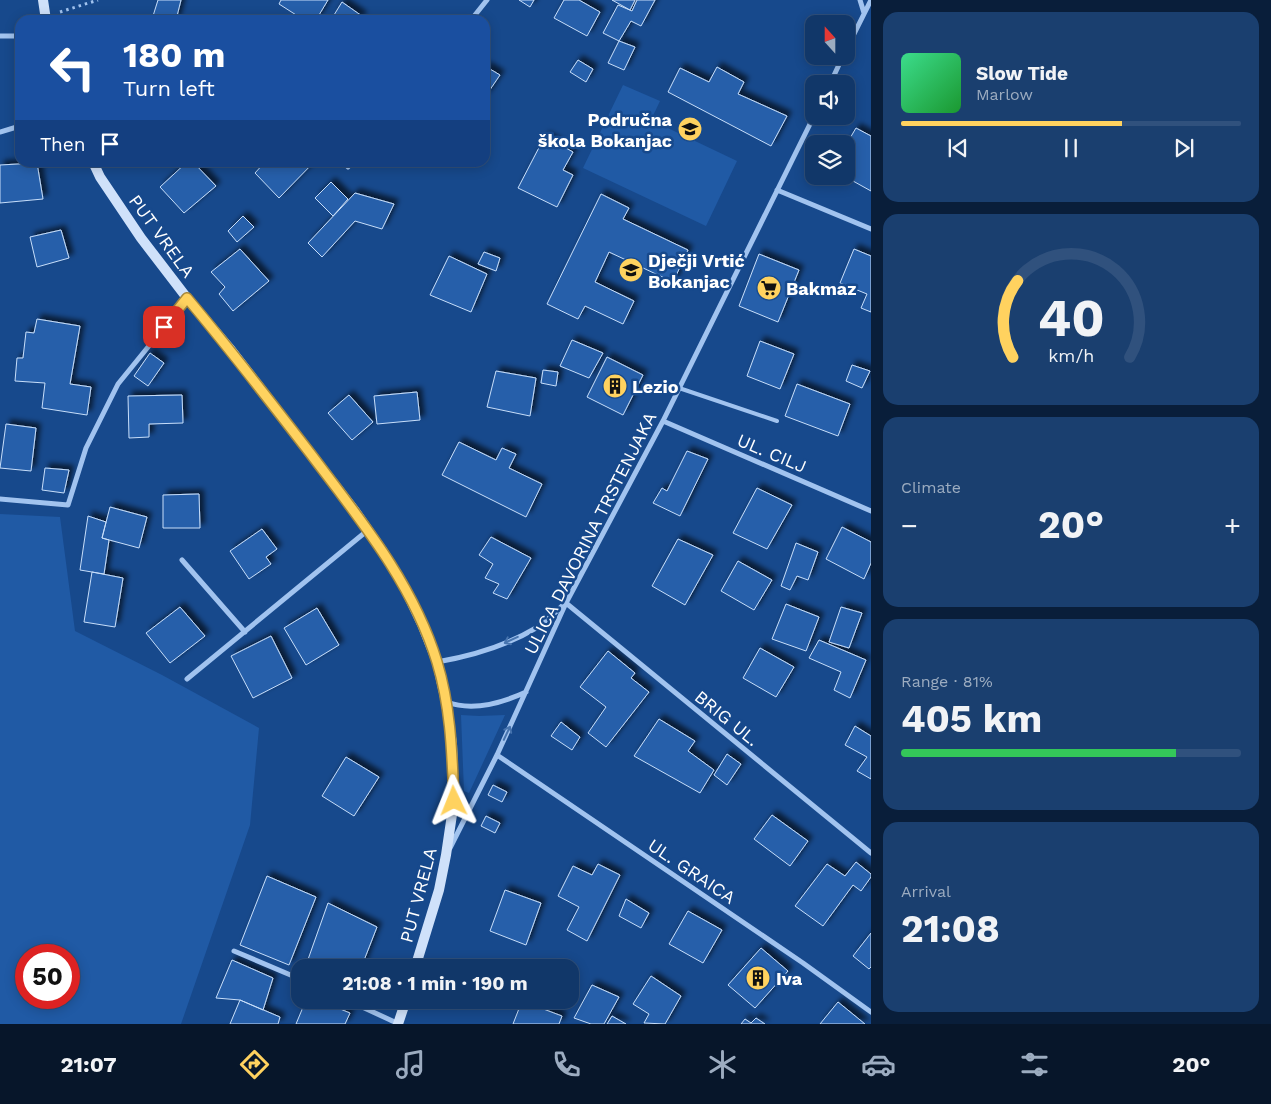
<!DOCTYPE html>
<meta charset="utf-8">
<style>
:root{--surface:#113769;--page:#1a3f6f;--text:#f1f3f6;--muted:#9cacc0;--line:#30517d;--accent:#ffd25f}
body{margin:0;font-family:"Work Sans",sans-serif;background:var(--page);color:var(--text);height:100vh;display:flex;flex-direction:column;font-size:19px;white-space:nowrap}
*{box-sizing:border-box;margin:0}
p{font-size:16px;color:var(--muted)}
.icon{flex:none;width:28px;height:28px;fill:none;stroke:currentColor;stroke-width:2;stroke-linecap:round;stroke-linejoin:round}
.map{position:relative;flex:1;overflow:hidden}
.drawer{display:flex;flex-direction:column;gap:12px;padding:12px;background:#091e3a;width:400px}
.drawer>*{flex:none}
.top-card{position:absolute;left:15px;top:15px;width:475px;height:152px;border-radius:15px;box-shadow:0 2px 12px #0003,0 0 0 1px var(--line);background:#1a4fa0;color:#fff;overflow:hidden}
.needle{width:32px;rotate:339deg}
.fabs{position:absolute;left:805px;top:15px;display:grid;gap:10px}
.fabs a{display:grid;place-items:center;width:50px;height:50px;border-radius:10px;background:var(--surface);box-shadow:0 2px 12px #0003,0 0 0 1px var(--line);font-size:25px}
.speed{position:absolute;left:15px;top:944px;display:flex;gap:10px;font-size:25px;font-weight:700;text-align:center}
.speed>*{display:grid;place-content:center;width:65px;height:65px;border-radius:50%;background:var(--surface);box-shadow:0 2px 12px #0003,0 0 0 1px var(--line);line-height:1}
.speed .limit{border:8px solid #d22;background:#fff;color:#111}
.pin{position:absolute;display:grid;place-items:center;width:42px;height:42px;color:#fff;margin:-21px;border-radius:10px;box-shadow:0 2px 8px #0006}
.me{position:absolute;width:55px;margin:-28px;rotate:358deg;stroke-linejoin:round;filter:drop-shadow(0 0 4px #0008)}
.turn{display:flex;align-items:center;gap:18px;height:105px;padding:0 25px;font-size:22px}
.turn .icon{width:65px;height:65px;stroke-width:2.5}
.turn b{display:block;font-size:35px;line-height:42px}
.then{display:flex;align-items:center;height:48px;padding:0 25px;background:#0003;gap:10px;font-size:19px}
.big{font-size:38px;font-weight:700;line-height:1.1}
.drawer .tile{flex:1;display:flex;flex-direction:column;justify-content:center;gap:8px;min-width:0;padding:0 18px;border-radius:15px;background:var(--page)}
.drawer .dial{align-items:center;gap:0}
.dial svg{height:130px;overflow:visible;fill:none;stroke:var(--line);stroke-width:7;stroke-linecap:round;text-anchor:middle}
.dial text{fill:var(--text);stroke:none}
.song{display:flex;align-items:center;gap:15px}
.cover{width:60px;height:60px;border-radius:8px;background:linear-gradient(135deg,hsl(150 70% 55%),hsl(130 70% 35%))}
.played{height:5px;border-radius:2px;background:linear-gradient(90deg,var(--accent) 65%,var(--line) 65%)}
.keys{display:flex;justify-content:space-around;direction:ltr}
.heat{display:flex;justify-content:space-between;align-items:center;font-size:28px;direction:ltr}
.charge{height:8px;border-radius:4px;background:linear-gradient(90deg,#34c759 81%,var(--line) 0)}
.trip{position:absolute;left:291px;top:959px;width:288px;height:50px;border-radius:15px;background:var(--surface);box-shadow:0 2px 12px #0003,0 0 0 1px var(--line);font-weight:700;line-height:50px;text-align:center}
.menu{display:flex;height:80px;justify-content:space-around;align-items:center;background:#07162a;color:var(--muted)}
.menu .icon{width:35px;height:35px}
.menu .on{color:var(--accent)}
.menu b{font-size:22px;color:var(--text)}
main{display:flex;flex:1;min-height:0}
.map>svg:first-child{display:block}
.green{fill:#205aa5;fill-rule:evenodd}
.building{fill:#265faa;stroke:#c7defa;filter:url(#shadow)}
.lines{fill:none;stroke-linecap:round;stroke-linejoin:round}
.path{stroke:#a1c3ef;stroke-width:3;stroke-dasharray:2.5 4;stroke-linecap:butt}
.lane{stroke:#a1c3ef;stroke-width:4}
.street{stroke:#a1c3ef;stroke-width:5}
.secondary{stroke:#cfe1fa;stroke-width:10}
.oneway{stroke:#4774af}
.route-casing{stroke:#a6883e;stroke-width:12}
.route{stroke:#ffd25f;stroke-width:9}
.labels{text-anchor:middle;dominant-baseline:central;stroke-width:5;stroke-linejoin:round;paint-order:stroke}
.poi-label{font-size:18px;font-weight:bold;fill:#fff;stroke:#17498c;text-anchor:start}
.street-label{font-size:18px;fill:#fff;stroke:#17498c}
</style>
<main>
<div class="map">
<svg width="871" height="1024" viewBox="0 0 871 1024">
<defs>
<filter id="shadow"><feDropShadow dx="4.5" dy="-4.5" stdDeviation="2.5" flood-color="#0009"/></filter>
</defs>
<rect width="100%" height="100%" fill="#17498c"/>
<path class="green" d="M623,85L660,101L651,120L737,161L706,226L583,168Z
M0,514L60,517L75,631L162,675L259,728L250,825L181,1024H0ZM26,955H69V998H26Z
M461,715L479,716L505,715L469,793L464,791Z"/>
<path class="building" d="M158,0H181L176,20H168L153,16Z
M281,0H328L316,20H304L279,4Z
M519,0H534L530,7Z
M564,0H579L600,12L587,36L554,18Z
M612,0H635L630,10Z
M637,0H655L641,26L631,21L619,41L603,33L618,5L632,11Z
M342,2L362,16L360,20H340L334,15Z
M619,41L635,47L624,70L608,63Z
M578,60L593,69L586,82L570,72Z
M485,66L500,75L485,97Z
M717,67L744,82L738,94L787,116L771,146L668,92L680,68L709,82Z
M856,128L871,136V191L844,176H846V145Z
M545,136L573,152L563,170L573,175L557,207L518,188Z
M187,162H193L216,186L184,213L160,187Z
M265,162H314L279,198L255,173Z
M37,163L43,199L0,203V165Z
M331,182L348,199L333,216L315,198Z
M355,193L394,204L382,229L355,221L322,257L308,243Z
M601,194L629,208L623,219L688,250L673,282L609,252L595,282L634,301L623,324L585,306L578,319L547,304Z
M243,216L254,227L237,242L228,231Z
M61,230L69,258L37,267L30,237Z
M240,249L269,281L233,311L219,294L225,287L211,272Z
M854,249L871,256V312L861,308L867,294L840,283Z
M484,252L500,258L496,271L478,264Z
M759,254L799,270L778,322L739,306Z
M449,256L487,274L471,312L430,295Z
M37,319L80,326L70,384L91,387L87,415L42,408L45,383L15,381L17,358H23L26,332L34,333Z
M572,340L603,353L589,378L560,366Z
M760,341L794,354L780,389L747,376Z
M150,353L164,363L148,386L134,376Z
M607,357L643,375L623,415L587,397Z
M852,365L870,371L862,388L846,381Z
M543,370L558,372L556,386L541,383Z
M496,371L536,378L530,416L487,407Z
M797,384L850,404L838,436L785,416Z
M417,392L420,420L377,424L374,396Z
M182,395L183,423L149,424V437L129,438L128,396Z
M349,395L373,422L352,440L328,413Z
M6,424L36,428L31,471L0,468Z
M459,442L496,460L502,448L516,454L509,468L542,484L526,517L442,475Z
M687,451L708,459L680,516L653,503L662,488L667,491Z
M45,468L69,470L64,493L42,490Z
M757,488L792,505L767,549L733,533Z
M199,494L200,528H163V495Z
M110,507L147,517L139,548L102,538Z
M88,516L106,522L102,538L109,540L104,574L80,570Z
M842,527L871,542V563L864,579L826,559Z
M262,529L277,549L266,557L271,564L249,579L230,551Z
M491,537L531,558L507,599L493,593L499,584L485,578L493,564L479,555Z
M678,539L713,555L685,605L652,586Z
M796,543L818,552L808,580L797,576L790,590L781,586Z
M738,561L772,580L754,610L721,591Z
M92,572L123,578L115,627L84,622Z
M786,604L819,617L806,651L772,639Z
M180,607L205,636L170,663L146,633Z
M841,607L862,613L849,648L829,642Z
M317,608L339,645L306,665L284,628Z
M271,636L292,678L253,698L231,656Z
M819,640L866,660L850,698L834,690L841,672L809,658Z
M760,648L794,667L776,697L743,678Z
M608,651L635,673L631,678L649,692L606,747L588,733L606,707L580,687Z
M659,719L695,741L688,751L714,770L700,793L634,756Z
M561,722L580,737L572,750L551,736Z
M855,726L871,736V779L857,771L867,757L845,745Z
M727,754L741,764L727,785L714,775Z
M346,757L379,777L354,816L322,796Z
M493,785L507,792L502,802L488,795Z
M772,815L808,841L790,866L754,839Z
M486,816L500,823L495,833L481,826Z
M856,862L871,874V877L861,891L853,885L823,926L795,906L827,864L845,876Z
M598,864L620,875L587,941L567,930L579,907L558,896L573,866L592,875Z
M267,876L316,897L289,965L240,945Z
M505,890L541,903L526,945L490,931Z
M626,899L649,913L641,928L619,916Z
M328,903L377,927L361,968H305Z
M688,911L722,930L703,963L669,944Z
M871,933V967L869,969L853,956Z
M761,948L788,971L755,1008L728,985Z
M232,960L273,978L263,1010L240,1000L216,998Z
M651,976L681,996L665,1024L644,1023L649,1014L633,1004Z
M592,985L619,997L604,1024H591L574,1018Z
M240,1000L280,1017L278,1024H230Z
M306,1000H318L350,1013L345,1024H296Z
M522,1001L562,1016L559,1024H513Z
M838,1002L865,1024H820Z
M612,1016L626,1024H607Z
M756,1018L765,1024H741L745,1019L751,1023Z"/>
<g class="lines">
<path class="path" d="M60,12L98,0"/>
<path class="lane" d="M679,388L777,421"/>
<path class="street" d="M860,0L864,13
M471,20L487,0
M0,36H20
M846,50L871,0
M830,84L843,56
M0,132L20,126
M344,162L348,167L351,162
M777,190L871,229
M663,421L871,511
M0,499L68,505L86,448L118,384L187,299
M182,560L245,632
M566,603L871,853
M437,662C471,656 506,646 536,628C546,621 555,613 563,605
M187,679L368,530
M447,702C473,712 502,703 526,692
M497,755L803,963L871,1012
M450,848L497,755L566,603L663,421L814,116
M234,951L300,979
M347,1000L399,1024"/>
<path class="secondary" d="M43,0L46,20
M93,162L100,177L141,238L187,298L231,350L355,511L382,550L403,584L422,624L437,662L446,702L452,744L454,801L446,855L439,890L415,968
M398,1024L406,1000"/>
</g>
<defs><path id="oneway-shaft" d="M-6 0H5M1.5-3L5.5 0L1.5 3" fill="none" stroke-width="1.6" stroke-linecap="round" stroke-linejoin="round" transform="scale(1.25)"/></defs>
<g class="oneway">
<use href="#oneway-shaft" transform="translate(511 640) rotate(155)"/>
<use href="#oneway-shaft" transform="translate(507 733) rotate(-65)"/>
</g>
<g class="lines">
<defs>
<path id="route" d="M164,327L187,298C230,349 270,401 310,453C359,518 413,583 437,662C451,708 452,754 454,801"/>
</defs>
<use href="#route" class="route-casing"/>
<use href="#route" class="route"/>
</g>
<defs>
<symbol id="school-disc" viewBox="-11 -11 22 22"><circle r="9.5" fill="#ffd25f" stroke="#17498c"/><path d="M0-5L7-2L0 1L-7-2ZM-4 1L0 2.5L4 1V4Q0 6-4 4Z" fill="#111"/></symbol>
<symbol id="supermarket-disc" viewBox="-11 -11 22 22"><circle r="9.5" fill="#ffd25f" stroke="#17498c"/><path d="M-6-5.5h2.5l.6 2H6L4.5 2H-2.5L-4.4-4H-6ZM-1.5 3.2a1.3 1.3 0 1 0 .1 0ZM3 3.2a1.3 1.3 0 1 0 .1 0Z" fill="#111"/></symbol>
<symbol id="building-disc" viewBox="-11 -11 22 22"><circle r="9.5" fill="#ffd25f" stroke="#17498c"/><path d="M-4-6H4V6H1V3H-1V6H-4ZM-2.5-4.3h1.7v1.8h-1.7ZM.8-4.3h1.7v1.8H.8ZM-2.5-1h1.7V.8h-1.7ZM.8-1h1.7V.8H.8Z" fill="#111"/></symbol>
</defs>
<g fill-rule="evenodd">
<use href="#school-disc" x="676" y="115" width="28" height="28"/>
<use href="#school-disc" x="617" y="256" width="28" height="28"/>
<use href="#supermarket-disc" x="755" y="274" width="28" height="28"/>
<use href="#building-disc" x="601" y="372" width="28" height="28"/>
<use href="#building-disc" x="744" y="964" width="28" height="28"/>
</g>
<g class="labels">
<g class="poi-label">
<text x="672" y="119" text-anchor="end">Područna<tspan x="672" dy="21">škola Bokanjac</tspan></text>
<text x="648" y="260">Dječji Vrtić<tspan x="648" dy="21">Bokanjac</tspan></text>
<text x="786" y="288">Bakmaz</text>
<text x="632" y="386">Lezio</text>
<text x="776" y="978">Iva</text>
</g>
<g class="street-label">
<text transform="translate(162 236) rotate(54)">PUT VRELA</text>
<text transform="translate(772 453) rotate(23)">UL. CILJ</text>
<text transform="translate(590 533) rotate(-63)">ULICA DAVORINA TRSTENJAKA</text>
<text transform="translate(727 718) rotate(39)">BRIG UL.</text>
<text transform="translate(692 871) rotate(34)">UL. GRAICA</text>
<text transform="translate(418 895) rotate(-75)">PUT VRELA</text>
</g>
</g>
</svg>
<div class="fabs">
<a><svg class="needle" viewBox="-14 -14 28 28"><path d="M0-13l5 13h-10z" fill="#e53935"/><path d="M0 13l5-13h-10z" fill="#9cacc0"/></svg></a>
<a><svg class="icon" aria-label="sound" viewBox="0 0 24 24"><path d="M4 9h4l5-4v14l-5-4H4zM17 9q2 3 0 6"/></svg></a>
<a><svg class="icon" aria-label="layers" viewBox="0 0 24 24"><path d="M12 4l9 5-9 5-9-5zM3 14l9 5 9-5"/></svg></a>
</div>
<div class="speed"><div class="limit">50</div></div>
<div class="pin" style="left:164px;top:327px;background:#d93025"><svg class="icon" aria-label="arrive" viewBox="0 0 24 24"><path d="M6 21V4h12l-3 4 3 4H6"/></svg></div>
<svg class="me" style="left:454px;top:801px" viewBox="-20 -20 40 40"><path d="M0-17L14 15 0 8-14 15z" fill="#ffd25f" stroke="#fff" stroke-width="4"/></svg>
<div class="trip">21:08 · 1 min · 190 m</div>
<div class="top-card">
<div class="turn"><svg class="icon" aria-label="left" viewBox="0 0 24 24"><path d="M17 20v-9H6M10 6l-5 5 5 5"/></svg><div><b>180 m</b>Turn left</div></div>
<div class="then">Then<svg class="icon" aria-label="arrive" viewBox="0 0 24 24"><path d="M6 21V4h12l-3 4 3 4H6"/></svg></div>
</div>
</div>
<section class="drawer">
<div class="tile">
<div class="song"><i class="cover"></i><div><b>Slow Tide</b><p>Marlow</p></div></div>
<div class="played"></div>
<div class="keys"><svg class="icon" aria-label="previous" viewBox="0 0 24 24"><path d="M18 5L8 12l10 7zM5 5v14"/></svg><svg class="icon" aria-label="pause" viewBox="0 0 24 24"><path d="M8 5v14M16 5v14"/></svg><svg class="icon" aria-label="next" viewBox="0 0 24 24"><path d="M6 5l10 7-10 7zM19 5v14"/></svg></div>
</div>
<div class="tile dial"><svg viewBox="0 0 100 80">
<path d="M14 69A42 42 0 1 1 86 69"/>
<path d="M14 69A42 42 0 0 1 17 22" stroke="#ffd25f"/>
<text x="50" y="56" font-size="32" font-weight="700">40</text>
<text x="50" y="72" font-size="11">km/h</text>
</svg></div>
<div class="tile"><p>Climate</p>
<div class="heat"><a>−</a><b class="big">20°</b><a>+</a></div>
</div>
<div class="tile"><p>Range · 81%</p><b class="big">405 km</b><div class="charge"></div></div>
<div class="tile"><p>Arrival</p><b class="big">21:08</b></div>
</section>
</main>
<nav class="menu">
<b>21:07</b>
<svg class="icon on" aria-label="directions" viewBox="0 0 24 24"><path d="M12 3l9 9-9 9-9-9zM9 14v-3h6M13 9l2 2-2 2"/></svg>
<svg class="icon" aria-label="music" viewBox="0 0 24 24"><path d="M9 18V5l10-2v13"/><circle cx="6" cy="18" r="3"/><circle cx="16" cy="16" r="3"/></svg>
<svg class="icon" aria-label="phone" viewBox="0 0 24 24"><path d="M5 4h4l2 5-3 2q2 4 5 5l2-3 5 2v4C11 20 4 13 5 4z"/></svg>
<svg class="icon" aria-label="climate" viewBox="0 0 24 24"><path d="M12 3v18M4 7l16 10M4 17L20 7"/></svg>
<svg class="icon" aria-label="car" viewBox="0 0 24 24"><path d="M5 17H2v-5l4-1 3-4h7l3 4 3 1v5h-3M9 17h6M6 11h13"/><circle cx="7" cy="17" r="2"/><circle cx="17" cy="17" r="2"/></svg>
<svg class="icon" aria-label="filters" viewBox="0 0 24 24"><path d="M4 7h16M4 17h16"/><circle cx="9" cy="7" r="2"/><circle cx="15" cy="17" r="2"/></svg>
<b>20°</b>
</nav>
